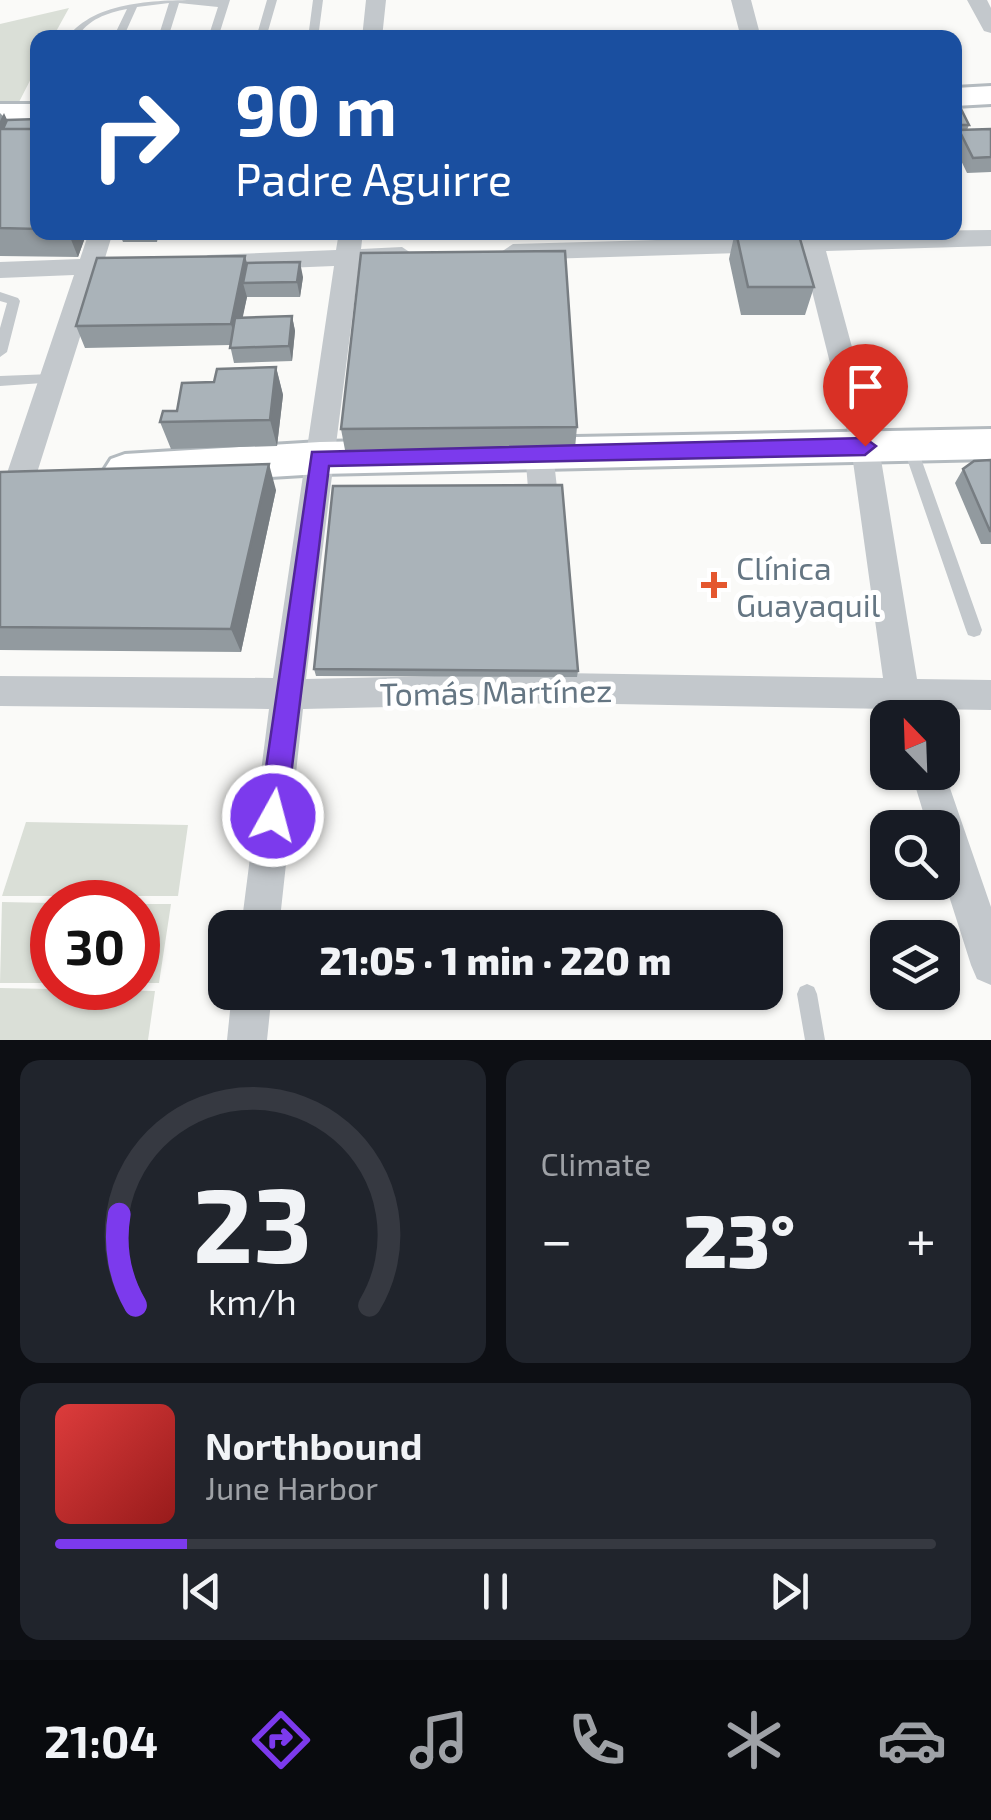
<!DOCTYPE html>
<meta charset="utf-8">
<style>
:root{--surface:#171b24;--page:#20242c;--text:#f1f3f6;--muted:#9ea1a6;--line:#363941;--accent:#7c3aed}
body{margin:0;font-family:"Exo 2",sans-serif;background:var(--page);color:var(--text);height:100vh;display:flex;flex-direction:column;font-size:38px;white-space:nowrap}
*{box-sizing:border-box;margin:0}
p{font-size:32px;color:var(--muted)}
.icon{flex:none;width:55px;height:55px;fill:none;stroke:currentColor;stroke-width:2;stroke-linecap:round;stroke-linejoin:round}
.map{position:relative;height:1040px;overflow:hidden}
.panel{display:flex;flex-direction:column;gap:20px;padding:20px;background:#0d0f14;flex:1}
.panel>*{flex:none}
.top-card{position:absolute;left:30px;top:30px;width:932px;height:210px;border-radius:20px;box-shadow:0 2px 8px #0004;background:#1a4fa0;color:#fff;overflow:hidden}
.needle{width:65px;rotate:337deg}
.buttons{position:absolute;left:870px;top:700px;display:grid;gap:20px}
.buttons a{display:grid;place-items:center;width:90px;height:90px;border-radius:20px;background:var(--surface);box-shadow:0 2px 8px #0004;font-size:50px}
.speed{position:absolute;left:30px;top:880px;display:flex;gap:20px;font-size:50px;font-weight:700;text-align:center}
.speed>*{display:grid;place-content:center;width:130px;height:130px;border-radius:50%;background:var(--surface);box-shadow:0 2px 8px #0004;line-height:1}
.speed .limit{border:15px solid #d22;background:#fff;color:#111}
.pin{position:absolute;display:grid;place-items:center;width:85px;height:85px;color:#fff;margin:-102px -42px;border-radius:50% 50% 50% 0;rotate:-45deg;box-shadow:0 0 10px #0007}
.pin .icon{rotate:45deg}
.me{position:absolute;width:110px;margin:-55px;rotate:7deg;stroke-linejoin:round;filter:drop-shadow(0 0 8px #0008)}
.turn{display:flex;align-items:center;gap:35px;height:210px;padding:0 40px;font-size:45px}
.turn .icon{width:130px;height:130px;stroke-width:2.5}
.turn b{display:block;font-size:70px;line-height:85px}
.big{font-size:75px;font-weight:800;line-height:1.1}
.panel .widget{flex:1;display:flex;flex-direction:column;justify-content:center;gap:15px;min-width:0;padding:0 35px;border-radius:20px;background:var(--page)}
.panel .dial{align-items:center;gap:0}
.dial svg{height:260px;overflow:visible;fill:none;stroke:var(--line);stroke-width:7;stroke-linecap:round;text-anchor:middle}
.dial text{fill:var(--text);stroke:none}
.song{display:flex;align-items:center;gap:30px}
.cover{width:120px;height:120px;border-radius:15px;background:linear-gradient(135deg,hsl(0 70% 55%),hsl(0 70% 35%))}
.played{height:10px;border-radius:5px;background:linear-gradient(90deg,var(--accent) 15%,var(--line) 15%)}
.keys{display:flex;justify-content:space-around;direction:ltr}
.heat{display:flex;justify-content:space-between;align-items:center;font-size:55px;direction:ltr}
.panel .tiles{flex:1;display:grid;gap:20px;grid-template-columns:1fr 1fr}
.widget:last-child{grid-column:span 2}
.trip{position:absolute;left:208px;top:910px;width:575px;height:100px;border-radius:20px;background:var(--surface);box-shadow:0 2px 8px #0004;font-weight:800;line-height:100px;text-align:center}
.menu{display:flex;height:160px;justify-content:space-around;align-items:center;background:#090b0e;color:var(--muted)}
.menu .icon{width:70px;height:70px}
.menu .on{color:var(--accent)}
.menu b{font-size:45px;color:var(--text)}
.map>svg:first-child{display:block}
.green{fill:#dadfd7}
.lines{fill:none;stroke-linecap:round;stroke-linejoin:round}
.secondary-casing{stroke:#b3babf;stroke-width:6}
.lane{fill:#c3c8cc;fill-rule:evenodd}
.street{fill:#c3c8cc;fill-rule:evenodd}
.secondary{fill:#fff;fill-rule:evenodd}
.wall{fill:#929a9f}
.shaded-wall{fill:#777d82}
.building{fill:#aab3b9;stroke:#777d82;stroke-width:2.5}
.route{fill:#7c3aed;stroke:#51269a;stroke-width:2.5}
.poi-dot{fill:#e4572e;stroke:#fff;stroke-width:4}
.labels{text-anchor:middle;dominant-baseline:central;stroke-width:10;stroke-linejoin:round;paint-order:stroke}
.poi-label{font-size:32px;fill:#657683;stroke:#fff;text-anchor:start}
.street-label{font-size:32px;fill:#657683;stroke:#fff}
</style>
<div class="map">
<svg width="991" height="1040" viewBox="0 0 991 1040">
<rect width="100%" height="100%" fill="#fafaf8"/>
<path class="green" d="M69,8L53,37L38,38L37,67L19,102H0V24Z
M26,822L188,825L178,896H2Z
M2,902L52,903V983H0Z
M138,904H171L159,983H138Z
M0,988L155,991L148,1040H0Z"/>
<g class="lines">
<defs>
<path id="secondary" d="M991,86V104L955,106V88Z
M0,104H38V122H0Z
M991,429V459L320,474L125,486L111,481L104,470L111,459L125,454L320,442Z"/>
</defs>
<use href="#secondary" class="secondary-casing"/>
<path class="lane" d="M205,0H230L218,38H208L218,7L179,3L168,38H158L169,3L137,7L123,38H113L127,9C107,13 88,19 77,38H67C95,0 159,0 205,0Z
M267,0H277L266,38H256Z
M313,0H323L318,38H308Z
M684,232H696L691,247L685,251L679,247Z
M0,292L18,298L20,301L7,352L0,357V328L7,303L0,301Z
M52,374L59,379L57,382L0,386V376Z
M910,442L917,447L982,630L980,635L974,637L968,635L966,630L903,447Z
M807,984L814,987L817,994L825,1040H805L797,994L800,987Z"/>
<path class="street" d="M366,0H386L382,38H362Z
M731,0H751L761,38H741Z
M967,0H987L991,8V33L984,31Z
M991,230V246L826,251L879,447L917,679L991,680V710L924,709L927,718H893L890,709L560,703L303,709L279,928H241L269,709L0,706V676L273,678L334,266L208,271L196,263L208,255L336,250L339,232H363L361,249L402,247L414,255L402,263L359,265L306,679L560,673L883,678L851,447L802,251L513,260L501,252L513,244L798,236L797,232Z
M89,232H113L105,258L132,257L144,265L132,273L100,274L36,476L31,484L21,487L11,484L6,476L74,275L0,278V262L80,259Z
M539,441L549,444L553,452L561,524L557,533L546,536L535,533L531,524L525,452L529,444Z
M942,765L991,907V985L977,979L971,965L942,874V828H928L911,772H942Z
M232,992H272L267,1040H227Z"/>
<use href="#secondary" class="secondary"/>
</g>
<path class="wall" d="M955,99L969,125L967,130L991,129V172L967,173L955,148Z
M0,113L7,120L38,119V232H87L78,257L0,256Z
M119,232H159L157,242H123Z
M178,232H224L223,234L179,235Z
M261,232H317V234L262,235Z
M735,232L814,287L805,315H741L729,259Z
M247,263L303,277L300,297H247L242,318L292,316L295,331L292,361L234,363L230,345L85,348L76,326Z
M276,367L283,395L277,446L171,449L160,422L214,382Z
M577,427L575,448L345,450L341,429Z
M991,460V544H981L955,483L963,469Z
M0,472L276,490L241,652L0,650Z
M314,669L578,671L577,677L316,676Z"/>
<path class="shaded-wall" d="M4,113L14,135L0,143V121Z
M68,232H87L78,257Z
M245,256L251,278L243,283L247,297L237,345L231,324Z
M300,262L303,277L300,297L297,282Z
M292,316L295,331L292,361L289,346Z
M276,367L283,395L277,446L270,420Z
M269,464L276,490L241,652L231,629Z"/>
<path class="building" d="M871,34H938L940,38H863Z
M955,99H956L969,125H955Z
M38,119V129H3L7,120Z
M0,129H38V229L0,228Z
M991,129V157L973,158L959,130Z
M736,232H798L814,287H748Z
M565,251L577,427L341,429L361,253Z
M245,256L231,324L76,326L97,258Z
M300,262L297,282L243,283L247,263Z
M292,316L289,346L230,348L235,318Z
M276,367L270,420L160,422L163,411H177L182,383L214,382L217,369Z
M991,460V531H990L963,469L974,461Z
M269,464L231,629L0,627V472Z
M562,485L578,671L314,669L333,486Z"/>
<path class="route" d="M865,438L876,446L865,455L329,466L286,816L282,825L273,829L263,825L259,816L312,452Z"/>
<path class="poi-dot" d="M709 570h10v10h10v10h-10v10h-10v-10h-10v-10h10z"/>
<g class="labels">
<g class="poi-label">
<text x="736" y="567">Clínica<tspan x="736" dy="37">Guayaquil</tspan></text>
</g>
<g class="street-label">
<text transform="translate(496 691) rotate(-1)">Tomás Martínez</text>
</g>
</g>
</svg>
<div class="buttons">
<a><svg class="needle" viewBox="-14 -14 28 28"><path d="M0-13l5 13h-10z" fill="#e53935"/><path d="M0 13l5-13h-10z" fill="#9ea1a6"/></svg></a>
<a><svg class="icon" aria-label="search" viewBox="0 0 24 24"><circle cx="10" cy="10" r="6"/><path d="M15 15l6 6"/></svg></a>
<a><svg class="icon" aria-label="layers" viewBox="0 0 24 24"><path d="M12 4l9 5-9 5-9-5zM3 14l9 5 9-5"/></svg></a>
</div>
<div class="speed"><div class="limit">30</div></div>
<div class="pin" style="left:865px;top:446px;background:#d93025"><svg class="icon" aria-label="arrive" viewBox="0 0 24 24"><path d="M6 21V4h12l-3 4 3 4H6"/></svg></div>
<svg class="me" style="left:273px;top:816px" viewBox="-20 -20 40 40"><circle r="17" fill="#7c3aed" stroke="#fff" stroke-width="3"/><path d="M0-11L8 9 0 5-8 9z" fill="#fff"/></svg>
<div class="trip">21:05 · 1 min · 220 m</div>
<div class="top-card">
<div class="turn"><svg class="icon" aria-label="right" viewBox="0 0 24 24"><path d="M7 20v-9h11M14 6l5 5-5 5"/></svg><div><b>90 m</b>Padre Aguirre</div></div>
</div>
</div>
<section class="panel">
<div class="tiles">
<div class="widget dial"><svg viewBox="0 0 100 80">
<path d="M14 69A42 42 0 1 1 86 69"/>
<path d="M14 69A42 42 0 0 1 9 41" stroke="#7c3aed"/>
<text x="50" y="56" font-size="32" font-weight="700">23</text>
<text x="50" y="72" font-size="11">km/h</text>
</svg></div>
<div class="widget"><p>Climate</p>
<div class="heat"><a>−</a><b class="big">23°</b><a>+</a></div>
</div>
<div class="widget">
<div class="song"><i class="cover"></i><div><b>Northbound</b><p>June Harbor</p></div></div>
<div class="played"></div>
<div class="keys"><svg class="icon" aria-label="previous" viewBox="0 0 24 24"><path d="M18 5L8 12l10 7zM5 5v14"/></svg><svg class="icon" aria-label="pause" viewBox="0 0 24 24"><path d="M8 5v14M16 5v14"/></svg><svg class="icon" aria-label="next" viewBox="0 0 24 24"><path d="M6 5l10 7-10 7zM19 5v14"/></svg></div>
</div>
</div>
</section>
<nav class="menu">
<b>21:04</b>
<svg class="icon on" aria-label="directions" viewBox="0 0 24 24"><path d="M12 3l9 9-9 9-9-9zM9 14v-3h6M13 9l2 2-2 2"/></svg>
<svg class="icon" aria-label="music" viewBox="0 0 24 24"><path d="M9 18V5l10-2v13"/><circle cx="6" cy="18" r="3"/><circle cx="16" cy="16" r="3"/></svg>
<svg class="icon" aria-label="phone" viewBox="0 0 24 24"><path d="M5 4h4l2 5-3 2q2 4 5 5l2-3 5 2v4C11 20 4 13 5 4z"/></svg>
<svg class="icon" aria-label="climate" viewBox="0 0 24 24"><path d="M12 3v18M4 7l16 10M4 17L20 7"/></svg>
<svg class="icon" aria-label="car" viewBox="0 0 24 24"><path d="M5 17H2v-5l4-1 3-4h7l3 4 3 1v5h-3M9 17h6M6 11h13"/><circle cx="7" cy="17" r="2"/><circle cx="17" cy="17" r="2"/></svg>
</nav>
